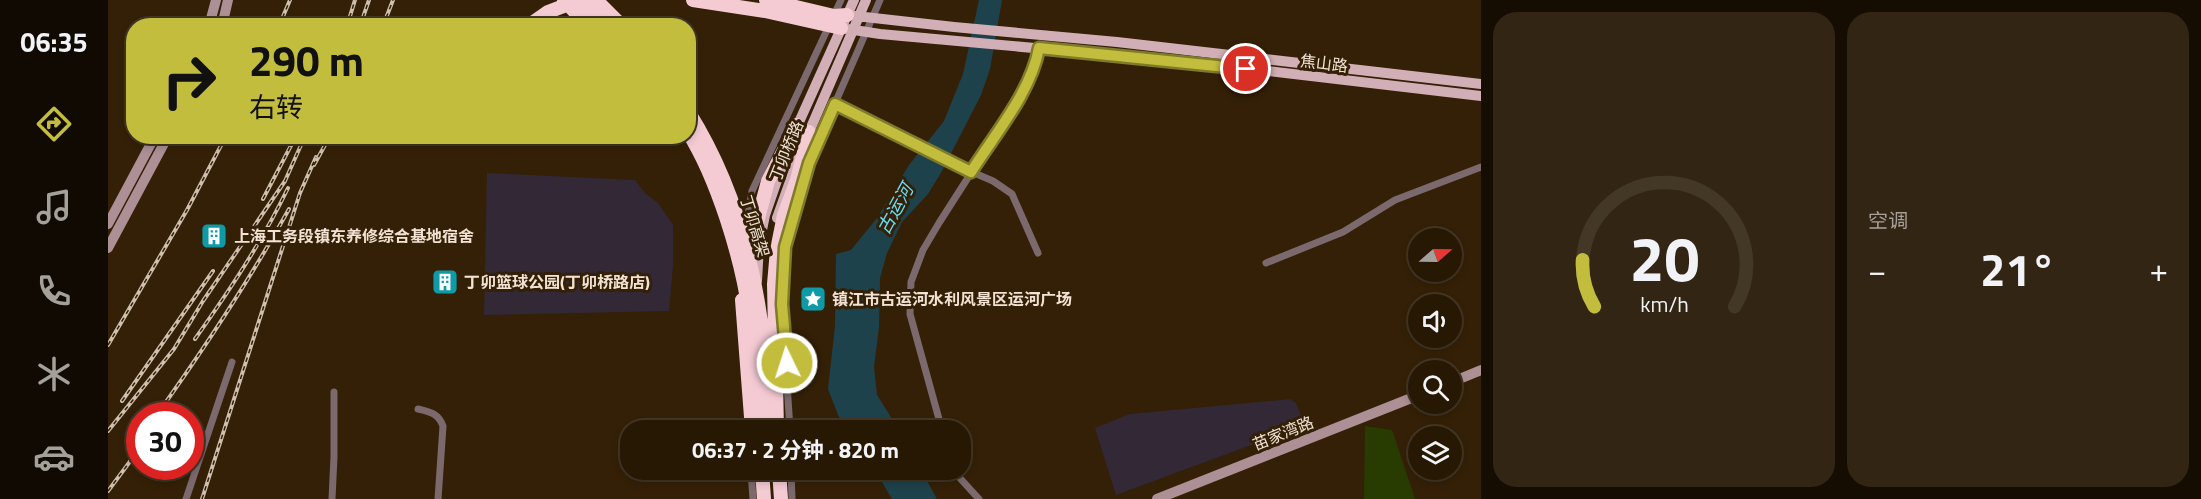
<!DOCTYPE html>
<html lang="zh">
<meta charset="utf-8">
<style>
:root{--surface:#271804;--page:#332513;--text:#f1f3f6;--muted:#a4a09a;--line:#433726;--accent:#c3bd3e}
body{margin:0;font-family:"Titillium Web","Noto Sans SC",sans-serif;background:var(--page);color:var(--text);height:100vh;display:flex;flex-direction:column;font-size:22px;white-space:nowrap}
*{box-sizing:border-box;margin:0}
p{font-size:20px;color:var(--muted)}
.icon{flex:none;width:33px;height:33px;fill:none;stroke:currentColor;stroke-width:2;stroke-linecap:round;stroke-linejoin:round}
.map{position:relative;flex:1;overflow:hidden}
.panel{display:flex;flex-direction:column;gap:12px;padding:12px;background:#150d02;width:720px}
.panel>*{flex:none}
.banner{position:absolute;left:18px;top:18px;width:570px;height:126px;border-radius:24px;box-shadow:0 3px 9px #0003,0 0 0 2px var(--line);background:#c3bd3e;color:#111;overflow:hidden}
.needle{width:39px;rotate:70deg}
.controls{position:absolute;left:1300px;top:228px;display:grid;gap:12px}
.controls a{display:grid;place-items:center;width:54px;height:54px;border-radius:50%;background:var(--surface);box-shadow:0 3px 9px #0003,0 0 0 2px var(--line);font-size:30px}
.speed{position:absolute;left:18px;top:402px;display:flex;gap:12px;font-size:30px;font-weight:700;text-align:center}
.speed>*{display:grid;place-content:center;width:78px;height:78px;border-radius:50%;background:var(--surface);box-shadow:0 3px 9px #0003,0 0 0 2px var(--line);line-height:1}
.speed .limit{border:9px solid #d22;background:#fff;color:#111}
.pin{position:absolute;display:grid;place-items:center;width:51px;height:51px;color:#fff;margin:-26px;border:3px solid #fff;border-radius:50%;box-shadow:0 2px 6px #0007}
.me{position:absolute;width:66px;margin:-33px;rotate:356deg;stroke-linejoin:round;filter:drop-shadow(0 0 4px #0008)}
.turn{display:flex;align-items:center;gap:21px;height:126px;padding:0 24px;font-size:27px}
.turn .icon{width:78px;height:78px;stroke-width:2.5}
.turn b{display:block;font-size:42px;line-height:51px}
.big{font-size:45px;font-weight:700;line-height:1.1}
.panel .tile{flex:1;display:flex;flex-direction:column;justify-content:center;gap:9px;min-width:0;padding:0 21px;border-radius:24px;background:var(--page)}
.panel .dial{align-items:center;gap:0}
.dial svg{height:156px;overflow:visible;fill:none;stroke:var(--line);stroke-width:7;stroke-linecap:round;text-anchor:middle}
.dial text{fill:var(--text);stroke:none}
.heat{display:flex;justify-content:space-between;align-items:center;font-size:33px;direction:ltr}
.panel .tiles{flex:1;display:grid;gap:12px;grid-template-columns:repeat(2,1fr)}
.trip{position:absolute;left:512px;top:420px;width:351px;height:60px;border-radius:24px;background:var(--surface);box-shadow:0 3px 9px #0003,0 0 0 2px var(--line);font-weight:700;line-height:60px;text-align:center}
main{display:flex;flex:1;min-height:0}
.tab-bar{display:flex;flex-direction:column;width:108px;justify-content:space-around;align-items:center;background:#100a02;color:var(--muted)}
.tab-bar .icon{width:42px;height:42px}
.tab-bar .current{color:var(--accent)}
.tab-bar b{font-size:27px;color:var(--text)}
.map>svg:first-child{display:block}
.commercial{fill:#322836}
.green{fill:#283b00}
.water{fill:#1e424b}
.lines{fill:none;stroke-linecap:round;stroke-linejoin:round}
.street{stroke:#7b696d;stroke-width:7}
.secondary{stroke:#ac9096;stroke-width:10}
.primary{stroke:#d2aeb6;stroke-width:10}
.highway{stroke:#f4cad3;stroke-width:14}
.rail-casing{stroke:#cfbfaf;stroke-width:4}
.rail{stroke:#342006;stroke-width:1.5;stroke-dasharray:4.5;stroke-linecap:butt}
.highway-bridge{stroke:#f4cad3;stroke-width:14}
.route-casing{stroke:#7f7b28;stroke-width:15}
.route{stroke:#c3bd3e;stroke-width:10}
.labels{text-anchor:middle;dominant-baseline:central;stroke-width:6;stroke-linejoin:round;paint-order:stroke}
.street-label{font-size:16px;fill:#f1e2d4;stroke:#342006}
.poi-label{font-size:16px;font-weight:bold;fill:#f1e2d4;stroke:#342006;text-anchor:start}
.water-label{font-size:18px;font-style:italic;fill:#68ddfa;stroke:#342006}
</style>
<main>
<nav class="tab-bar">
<b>06:35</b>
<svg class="icon current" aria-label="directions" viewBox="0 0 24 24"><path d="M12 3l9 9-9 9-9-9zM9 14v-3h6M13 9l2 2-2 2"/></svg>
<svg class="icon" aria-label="music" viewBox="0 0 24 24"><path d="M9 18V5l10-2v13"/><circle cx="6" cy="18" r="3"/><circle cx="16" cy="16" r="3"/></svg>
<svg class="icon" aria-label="phone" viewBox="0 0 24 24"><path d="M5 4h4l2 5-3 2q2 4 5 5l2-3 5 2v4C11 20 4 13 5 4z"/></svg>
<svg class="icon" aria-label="climate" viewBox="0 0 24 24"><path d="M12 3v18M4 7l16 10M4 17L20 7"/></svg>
<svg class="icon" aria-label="car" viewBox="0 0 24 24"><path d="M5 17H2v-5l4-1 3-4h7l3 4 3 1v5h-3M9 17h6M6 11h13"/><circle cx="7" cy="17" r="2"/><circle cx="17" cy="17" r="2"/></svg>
</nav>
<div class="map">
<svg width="1373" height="499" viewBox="0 0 1373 499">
<rect width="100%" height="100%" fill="#342006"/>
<path class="commercial" d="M379,173L527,180L537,193L550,203L565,225V266L561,311L376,315Z
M1182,399L1188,403L1197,425L1008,495L987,428L1022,414Z"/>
<path class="green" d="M1257,426L1284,430L1307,499H1256Z"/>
<path class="water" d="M871,0H894L882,69L873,95L834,171L820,194L794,222L779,253L772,278L771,327L766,367L769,395L791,430H736L720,389L727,326L728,254L743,250L769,218L801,165L836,121L855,74Z
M767,470H813L829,499H784Z"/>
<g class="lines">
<path class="street" d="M727,104L852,167L885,181L904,194L930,253
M637,232L644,191L733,0
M1158,263L1235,232L1287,200L1373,167
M310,409C322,412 330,413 335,426L330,499
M682,430L674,304L677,247L701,163L772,0
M834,430L802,314L803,282L815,250L831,223L916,90L928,65L931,48
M643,470L645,499
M683,470L684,499
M847,470L850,476L871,499
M78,499L124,362
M224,499L226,457V392"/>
<path class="secondary" d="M101,26L108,0
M114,26L120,0
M0,224L47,136
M0,248L60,136
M1344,382L1373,370
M1049,499L1311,395"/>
<path class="primary" d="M739,15L846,27L1009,42L1373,84
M733,28L772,34L1091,63L1373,96
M687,131L746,0
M698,139L758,0
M669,218L690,159
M649,281L651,245L657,215L675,163"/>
<path class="highway" d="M488,0L514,26
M585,0L657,11L733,28
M658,0L726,16L739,15
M420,26L440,12L469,1
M676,215L689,180L701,132
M639,260L660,181L689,125
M634,300L644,430
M657,356L660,430
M654,470L656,499
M671,470L673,499"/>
<defs>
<path id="rail" d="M171,26L182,0
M239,26L247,0
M252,26L261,0
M275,26L285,0
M206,165L222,136
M155,199L188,136
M87,339C121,291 154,242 180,188
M0,345L79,210L118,136
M14,401L105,271
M48,416C96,349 141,281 181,209
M0,431L66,349L95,301L177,181L197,136
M0,491L32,448
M94,499L192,193L208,157"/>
</defs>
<use href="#rail" class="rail-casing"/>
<use href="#rail" class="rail"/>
<path class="highway-bridge" d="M456,0L480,26
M472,0L497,26
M580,111C626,184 649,271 657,356
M580,132C609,178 633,256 641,311C647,350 648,391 651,430
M669,430L666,284L669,250L676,215"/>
</g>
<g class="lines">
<defs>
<path id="route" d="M679,363L674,304L677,247L701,163L727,104L863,172C887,134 923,92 931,48L1138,69"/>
</defs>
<use href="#route" class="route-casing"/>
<use href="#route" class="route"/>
</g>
<defs>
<symbol id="building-square" viewBox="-11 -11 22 22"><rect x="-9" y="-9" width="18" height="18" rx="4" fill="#0f9aa8" stroke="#342006"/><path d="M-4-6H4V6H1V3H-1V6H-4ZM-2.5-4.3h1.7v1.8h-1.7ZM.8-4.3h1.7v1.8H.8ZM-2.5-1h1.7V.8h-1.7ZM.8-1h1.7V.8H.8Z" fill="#fff"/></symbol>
<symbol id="sight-square" viewBox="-11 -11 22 22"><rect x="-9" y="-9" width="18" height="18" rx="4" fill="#0f9aa8" stroke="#342006"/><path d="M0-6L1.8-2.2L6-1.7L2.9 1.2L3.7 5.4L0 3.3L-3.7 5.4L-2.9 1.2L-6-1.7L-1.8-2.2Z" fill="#fff"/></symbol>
</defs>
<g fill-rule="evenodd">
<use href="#building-square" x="91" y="221" width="30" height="30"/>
<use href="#building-square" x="322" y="267" width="30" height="30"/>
<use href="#sight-square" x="690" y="284" width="30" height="30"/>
</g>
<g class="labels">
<g class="street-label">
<text transform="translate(1216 63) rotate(7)">焦山路</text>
<text transform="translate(678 151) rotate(-68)">丁卯桥路</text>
<text transform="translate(647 226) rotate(73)">丁卯高架</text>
<text transform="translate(1175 433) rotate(-22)">苗家湾路</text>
</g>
<g class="poi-label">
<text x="126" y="236">上海工务段镇东养修综合基地宿舍</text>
<text x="356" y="282">丁卯篮球公园(丁卯桥路店)</text>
<text x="724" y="299">镇江市古运河水利风景区运河广场</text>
</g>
<g class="water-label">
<text transform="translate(787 209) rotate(-61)">古运河</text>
</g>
</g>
</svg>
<div class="controls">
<a><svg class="needle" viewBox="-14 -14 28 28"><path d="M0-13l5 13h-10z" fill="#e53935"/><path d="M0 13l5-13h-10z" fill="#a4a09a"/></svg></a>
<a><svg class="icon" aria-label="sound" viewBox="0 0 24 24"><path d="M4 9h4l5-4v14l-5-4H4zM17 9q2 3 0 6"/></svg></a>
<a><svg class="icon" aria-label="search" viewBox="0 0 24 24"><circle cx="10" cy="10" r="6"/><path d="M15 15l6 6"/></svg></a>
<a><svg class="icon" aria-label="layers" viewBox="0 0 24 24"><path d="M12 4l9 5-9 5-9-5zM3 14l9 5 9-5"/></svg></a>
</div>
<div class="speed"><div class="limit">30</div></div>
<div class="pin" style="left:1138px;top:69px;background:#d93025"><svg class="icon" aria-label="arrive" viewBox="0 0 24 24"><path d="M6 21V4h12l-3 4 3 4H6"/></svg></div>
<svg class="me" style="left:679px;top:363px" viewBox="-20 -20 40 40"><circle r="17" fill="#c3bd3e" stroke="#fff" stroke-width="3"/><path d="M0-11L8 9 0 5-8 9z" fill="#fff"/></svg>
<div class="trip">06:37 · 2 分钟 · 820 m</div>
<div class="banner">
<div class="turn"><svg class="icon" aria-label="right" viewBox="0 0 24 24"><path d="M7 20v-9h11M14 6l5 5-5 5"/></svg><div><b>290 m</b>右转</div></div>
</div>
</div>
<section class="panel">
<div class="tiles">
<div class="tile dial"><svg viewBox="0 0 100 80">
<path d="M14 69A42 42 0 1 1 86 69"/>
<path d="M14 69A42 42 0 0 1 8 45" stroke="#c3bd3e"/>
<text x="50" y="56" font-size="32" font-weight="700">20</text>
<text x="50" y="72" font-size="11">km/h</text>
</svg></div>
<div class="tile"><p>空调</p>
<div class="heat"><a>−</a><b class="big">21°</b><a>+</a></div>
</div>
</div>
</section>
</main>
